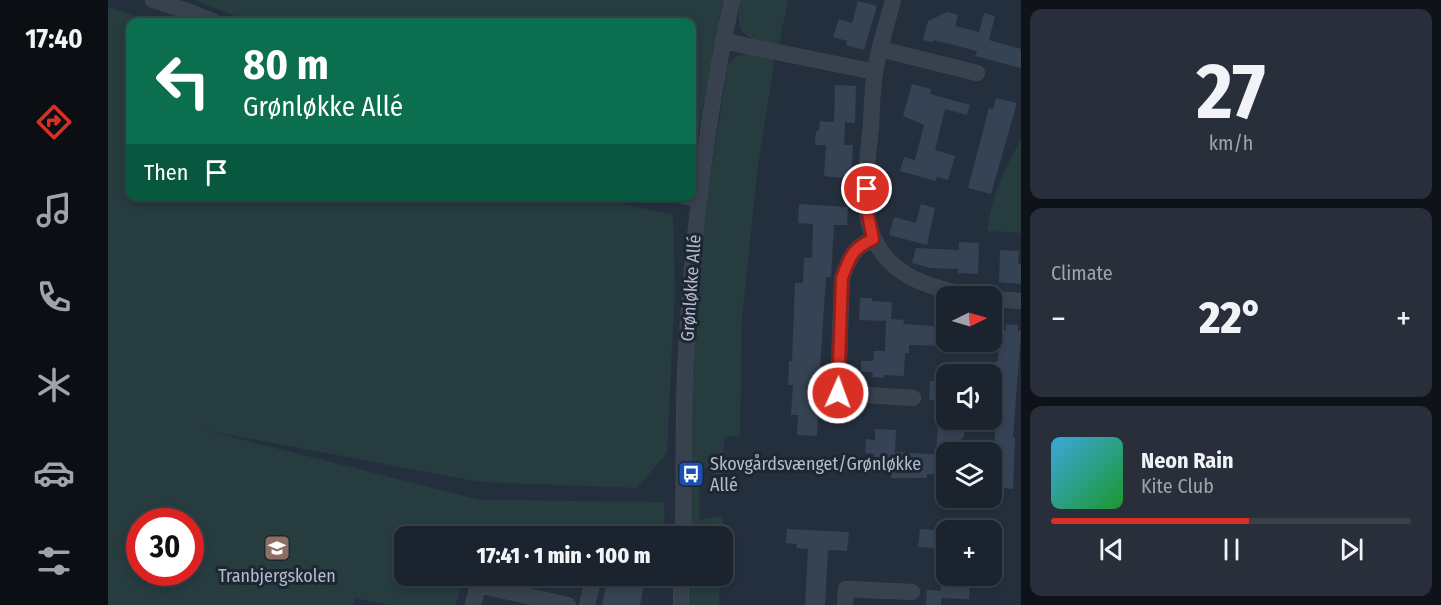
<!DOCTYPE html>
<meta charset="utf-8">
<style>
:root{--surface:#1b232e;--page:#282f3a;--text:#f1f3f6;--muted:#a0a4aa;--line:#39404a;--accent:#d93025}
body{margin:0;font-family:"Fira Sans Condensed",sans-serif;background:var(--page);color:var(--text);height:100vh;display:flex;flex-direction:column;font-size:22px;white-space:nowrap}
*{box-sizing:border-box;margin:0}
p{font-size:20px;color:var(--muted)}
.icon{flex:none;width:33px;height:33px;fill:none;stroke:currentColor;stroke-width:2;stroke-linecap:round;stroke-linejoin:round}
.map{position:relative;flex:1;overflow:hidden}
.side{display:flex;flex-direction:column;gap:9px;padding:9px;background:#0f1319;width:420px}
.side>*{flex:none}
.banner{position:absolute;left:18px;top:18px;width:570px;height:183px;border-radius:12px;box-shadow:0 3px 9px #0003,0 0 0 2px var(--line);background:#0b6e4f;color:#fff;overflow:hidden}
.needle{width:39px;rotate:85deg}
.controls{position:absolute;left:828px;top:286px;display:grid;gap:12px}
.controls a{display:grid;place-items:center;width:66px;height:66px;border-radius:12px;background:var(--surface);box-shadow:0 3px 9px #0003,0 0 0 2px var(--line);font-size:30px}
.speed{position:absolute;left:18px;top:508px;display:flex;gap:12px;font-size:30px;font-weight:700;text-align:center}
.speed>*{display:grid;place-content:center;width:78px;height:78px;border-radius:50%;background:var(--surface);box-shadow:0 3px 9px #0003,0 0 0 2px var(--line);line-height:1}
.speed .limit{border:9px solid #d22;background:#fff;color:#111}
.pin{position:absolute;display:grid;place-items:center;width:51px;height:51px;color:#fff;margin:-26px;border:3px solid #fff;border-radius:50%;box-shadow:0 2px 6px #0007}
.me{position:absolute;width:66px;margin:-33px;rotate:2deg;stroke-linejoin:round;filter:drop-shadow(0 0 4px #0008)}
.turn{display:flex;align-items:center;gap:21px;height:126px;padding:0 18px;font-size:27px}
.turn .icon{width:78px;height:78px;stroke-width:2.5}
.turn b{display:block;font-size:42px;line-height:51px}
.then{display:flex;align-items:center;height:57px;padding:0 18px;background:#0003;gap:12px;font-size:22px}
.big{font-size:45px;font-weight:800;line-height:1.1}
.side .tile{flex:1;display:flex;flex-direction:column;justify-content:center;gap:9px;min-width:0;padding:0 21px;border-radius:12px;background:var(--page)}
.side .dial{align-items:center;gap:0}
.dial b{font-size:78px;line-height:1}
.song{display:flex;align-items:center;gap:18px}
.cover{width:72px;height:72px;border-radius:9px;background:linear-gradient(135deg,hsl(200 70% 55%),hsl(130 70% 35%))}
.played{height:6px;border-radius:3px;background:linear-gradient(90deg,var(--accent) 55%,var(--line) 55%)}
.keys{display:flex;justify-content:space-around;direction:ltr}
.heat{display:flex;justify-content:space-between;align-items:center;font-size:33px;direction:ltr}
.trip{position:absolute;left:286px;top:526px;width:339px;height:60px;border-radius:12px;background:var(--surface);box-shadow:0 3px 9px #0003,0 0 0 2px var(--line);font-weight:800;line-height:60px;text-align:center}
main{display:flex;flex:1;min-height:0}
.menu{display:flex;flex-direction:column;width:108px;justify-content:space-around;align-items:center;background:#0b0e12;color:var(--muted)}
.menu .icon{width:42px;height:42px}
.menu .selected{color:var(--accent)}
.menu b{font-size:27px;color:var(--text)}
.map>svg:first-child{display:block}
.green{fill:#263c3f;fill-rule:evenodd}
.building{fill:#364354}
.lines{fill:none;stroke-linecap:round;stroke-linejoin:round}
.minor-casing{stroke:#414a57;stroke-width:16}
.minor{stroke:#38414e;stroke-width:15}
.route-casing{stroke:#8d1f18;stroke-width:15}
.route{stroke:#d93025;stroke-width:10}
.labels{text-anchor:middle;dominant-baseline:central;stroke-width:6;stroke-linejoin:round;paint-order:stroke}
.street-label{font-size:18px;fill:#b4bcc9;stroke:#1d2633}
.poi-label{font-size:18px;fill:#b4bcc9;stroke:#1d2633;text-anchor:start}
</style>
<main>
<nav class="menu">
<b>17:40</b>
<svg class="icon selected" aria-label="directions" viewBox="0 0 24 24"><path d="M12 3l9 9-9 9-9-9zM9 14v-3h6M13 9l2 2-2 2"/></svg>
<svg class="icon" aria-label="music" viewBox="0 0 24 24"><path d="M9 18V5l10-2v13"/><circle cx="6" cy="18" r="3"/><circle cx="16" cy="16" r="3"/></svg>
<svg class="icon" aria-label="phone" viewBox="0 0 24 24"><path d="M5 4h4l2 5-3 2q2 4 5 5l2-3 5 2v4C11 20 4 13 5 4z"/></svg>
<svg class="icon" aria-label="climate" viewBox="0 0 24 24"><path d="M12 3v18M4 7l16 10M4 17L20 7"/></svg>
<svg class="icon" aria-label="car" viewBox="0 0 24 24"><path d="M5 17H2v-5l4-1 3-4h7l3 4 3 1v5h-3M9 17h6M6 11h13"/><circle cx="7" cy="17" r="2"/><circle cx="17" cy="17" r="2"/></svg>
<svg class="icon" aria-label="filters" viewBox="0 0 24 24"><path d="M4 7h16M4 17h16"/><circle cx="9" cy="7" r="2"/><circle cx="15" cy="17" r="2"/></svg>
</nav>
<div class="map">
<svg width="913" height="605" viewBox="0 0 913 605">
<rect width="100%" height="100%" fill="#242f3e"/>
<path class="green" d="M87,0H615L584,167V22H142Z
M632,0H680L671,44C638,40 626,36 632,0Z
M0,7L45,22H22V196H477L565,215L567,287L559,453L529,488L372,482L95,430L373,500L556,502L557,532L407,527L403,537H297V576H355L348,605H281L247,598L245,605H0ZM32,522H82V573H32Z
M641,54L667,58L650,166L634,317L632,436L616,437V478L594,466H582L586,341L599,196L620,64L628,56Z
M913,140V233L879,231C883,199 896,168 913,140Z
M585,471H591V520L611,516L615,518L614,537H580L581,492H584Z
M579,576H612L611,605H578Z"/>
<path class="building" d="M750,1L769,6L756,50L738,45L739,41L725,37L731,19L744,23Z
M839,12L850,15L847,26L871,32L876,13L887,16L881,40L913,49V68L867,56L869,51L826,40L825,42L815,40L820,21Z
M804,84L823,89L822,94L862,105L859,115L837,109L827,150L847,156L840,180L829,177L828,181L792,171L796,157L807,160L816,125L795,116Z
M727,85L748,86L747,123L737,122L736,145H745L743,179L716,176L718,145H707L708,131H711L712,121L726,122Z
M888,98L909,103L883,194L860,188L881,108L885,109Z
M691,204L740,207L739,225H726L723,277H718L712,369H719L718,385L711,384L709,436L689,435L690,415H683L685,385H680L681,361H684L687,283H695L696,258H704L705,224L690,223Z
M813,204L827,208L819,245L781,235L786,217L808,223Z
M851,242L871,243L870,274L850,273V269L822,268L804,263L808,248L851,250Z
M892,250L911,251L910,264H913V284L891,282Z
M752,298H764V301L784,302L783,319L796,320L795,324L838,327V346L801,345V353H797L796,376L776,375V378L764,377L765,372H753V361H765L766,351H777L778,321L751,320Z
M898,324L910,325V331H913L905,437H907L905,489L884,487L888,417H884V372H887L888,361H890L891,330H898Z
M822,381H838V401L821,400Z
M830,424L856,425V438H853L852,453H828Z
M767,429L788,430L787,452L838,455V475L819,474V478H783L784,470L765,469L766,454L757,453L758,439L767,440Z
M679,529L741,532L739,551L720,550L717,605H697L700,549L688,548L689,544L678,543Z
M812,529L838,531V549L810,547Z
M500,576H538L532,605H494Z
M834,577L862,578L861,599L833,598V605H818L819,590L833,591Z"/>
<g class="lines">
<defs>
<path id="minor" d="M45,0L79,11L106,22
M785,0C779,23 771,47 767,71C764,89 764,108 763,126C759,167 748,221 776,255C799,284 836,290 870,297
M615,41L767,72
M772,49L869,73
M574,196L590,199
M765,239C744,249 742,257 734,278L730,393L805,398
M884,299L913,301
M495,537H504
M575,537C576,483 575,428 577,374C583,248 597,123 624,0
M365,605L370,585L460,605
M479,605L486,576
M573,605V576
M737,605L738,589L804,592"/>
</defs>
<use href="#minor" class="minor-casing"/>
<use href="#minor" class="minor"/>
</g>
<g class="lines">
<defs>
<path id="route" d="M730,393L734,278C742,256 744,249 765,239L758,205L759,189"/>
</defs>
<use href="#route" class="route-casing"/>
<use href="#route" class="route"/>
</g>
<defs>
<symbol id="bus-square" viewBox="-11 -11 22 22"><rect x="-9" y="-9" width="18" height="18" rx="4" fill="#1a4fb4" stroke="#1d2633"/><path d="M-5-6H5V4H4V6H2V4H-2V6H-4V4H-5ZM-3.5-4V0h7V-4ZM-3.5 1.2v1.5H-2V1.2ZM2 1.2v1.5H3.5V1.2Z" fill="#fff"/></symbol>
<symbol id="school-square" viewBox="-11 -11 22 22"><rect x="-9" y="-9" width="18" height="18" rx="4" fill="#8d6e63" stroke="#1d2633"/><path d="M0-5L7-2L0 1L-7-2ZM-4 1L0 2.5L4 1V4Q0 6-4 4Z" fill="#fff"/></symbol>
</defs>
<g fill-rule="evenodd">
<use href="#bus-square" x="568" y="459" width="30" height="30"/>
<use href="#school-square" x="154" y="533" width="30" height="30"/>
</g>
<g class="labels">
<g class="street-label">
<text transform="translate(583 288) rotate(-86)">Grønløkke Allé</text>
</g>
<g class="poi-label">
<text x="602" y="464">Skovgårdsvænget/Grønløkke<tspan x="602" dy="21">Allé</tspan></text>
<text x="169" y="576" text-anchor="middle">Tranbjergskolen</text>
</g>
</g>
</svg>
<div class="controls">
<a><svg class="needle" viewBox="-14 -14 28 28"><path d="M0-13l5 13h-10z" fill="#e53935"/><path d="M0 13l5-13h-10z" fill="#a0a4aa"/></svg></a>
<a><svg class="icon" aria-label="sound" viewBox="0 0 24 24"><path d="M4 9h4l5-4v14l-5-4H4zM17 9q2 3 0 6"/></svg></a>
<a><svg class="icon" aria-label="layers" viewBox="0 0 24 24"><path d="M12 4l9 5-9 5-9-5zM3 14l9 5 9-5"/></svg></a>
<a>+</a>
</div>
<div class="speed"><div class="limit">30</div></div>
<div class="pin" style="left:759px;top:189px;background:#d93025"><svg class="icon" aria-label="arrive" viewBox="0 0 24 24"><path d="M6 21V4h12l-3 4 3 4H6"/></svg></div>
<svg class="me" style="left:730px;top:393px" viewBox="-20 -20 40 40"><circle r="17" fill="#d93025" stroke="#fff" stroke-width="3"/><path d="M0-11L8 9 0 5-8 9z" fill="#fff"/></svg>
<div class="trip">17:41 · 1 min · 100 m</div>
<div class="banner">
<div class="turn"><svg class="icon" aria-label="left" viewBox="0 0 24 24"><path d="M17 20v-9H6M10 6l-5 5 5 5"/></svg><div><b>80 m</b>Grønløkke Allé</div></div>
<div class="then">Then<svg class="icon" aria-label="arrive" viewBox="0 0 24 24"><path d="M6 21V4h12l-3 4 3 4H6"/></svg></div>
</div>
</div>
<section class="side">
<div class="tile dial"><b>27</b><p>km/h</p></div>
<div class="tile"><p>Climate</p>
<div class="heat"><a>−</a><b class="big">22°</b><a>+</a></div>
</div>
<div class="tile">
<div class="song"><i class="cover"></i><div><b>Neon Rain</b><p>Kite Club</p></div></div>
<div class="played"></div>
<div class="keys"><svg class="icon" aria-label="previous" viewBox="0 0 24 24"><path d="M18 5L8 12l10 7zM5 5v14"/></svg><svg class="icon" aria-label="pause" viewBox="0 0 24 24"><path d="M8 5v14M16 5v14"/></svg><svg class="icon" aria-label="next" viewBox="0 0 24 24"><path d="M6 5l10 7-10 7zM19 5v14"/></svg></div>
</div>
</section>
</main>
